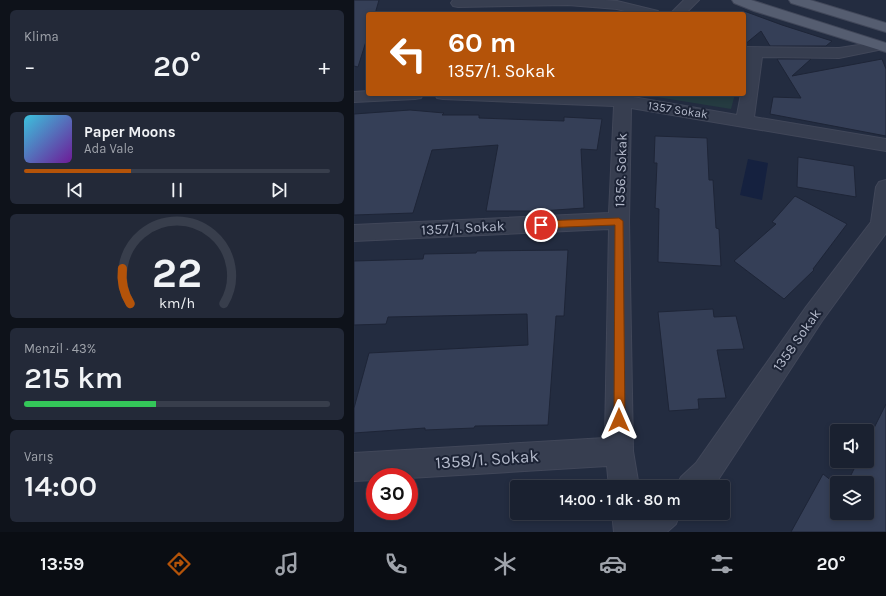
<!DOCTYPE html>
<html lang="tr">
<meta charset="utf-8">
<style>
:root{--surface:#1a2130;--page:#232938;--text:#f1f3f6;--muted:#9fa3ab;--line:#383e4c;--accent:#b45309}
body{margin:0;font-family:Karla,sans-serif;background:var(--page);color:var(--text);height:100vh;display:flex;flex-direction:column;font-size:15px;white-space:nowrap}
*{box-sizing:border-box;margin:0}
p{font-size:13px;color:var(--muted)}
.icon{flex:none;width:22px;height:22px;fill:none;stroke:currentColor;stroke-width:2;stroke-linecap:round;stroke-linejoin:round}
.map{position:relative;flex:1;overflow:hidden}
.details{display:flex;flex-direction:column;gap:10px;padding:10px;background:#0e121a;width:354px}
.details>*{flex:none}
.banner{position:absolute;left:12px;top:12px;width:380px;height:84px;border-radius:4px;box-shadow:0 2px 6px #0003,0 0 0 1px var(--line);background:#b45309;color:#fff;overflow:hidden}
.fabs{position:absolute;left:476px;top:424px;display:grid;gap:8px}
.fabs a{display:grid;place-items:center;width:44px;height:44px;border-radius:4px;background:var(--surface);box-shadow:0 2px 6px #0003,0 0 0 1px var(--line);font-size:20px}
.speed{position:absolute;left:12px;top:468px;display:flex;gap:8px;font-size:20px;font-weight:700;text-align:center}
.speed>*{display:grid;place-content:center;width:52px;height:52px;border-radius:50%;background:var(--surface);box-shadow:0 2px 6px #0003,0 0 0 1px var(--line);line-height:1}
.speed .limit{border:6px solid #d22;background:#fff;color:#111}
.pin{position:absolute;display:grid;place-items:center;width:34px;height:34px;color:#fff;margin:-17px;border:2px solid #fff;border-radius:50%;box-shadow:0 1px 4px #0007}
.me{position:absolute;width:44px;margin:-22px;rotate:0deg;stroke-linejoin:round;filter:drop-shadow(0 0 3px #0008)}
.turn{display:flex;align-items:center;gap:14px;height:84px;padding:0 16px;font-size:18px}
.turn .icon{width:52px;height:52px;stroke-width:2.5}
.turn b{display:block;font-size:28px;line-height:34px}
.big{font-size:30px;font-weight:600;line-height:1.1}
.details .widget{flex:1;display:flex;flex-direction:column;justify-content:center;gap:6px;min-width:0;padding:0 14px;border-radius:6px;background:var(--page)}
.details .dial{align-items:center;gap:0}
.dial svg{height:104px;overflow:visible;fill:none;stroke:var(--line);stroke-width:7;stroke-linecap:round;text-anchor:middle}
.dial text{fill:var(--text);stroke:none}
.song{display:flex;align-items:center;gap:12px}
.cover{width:48px;height:48px;border-radius:6px;background:linear-gradient(135deg,hsl(190 70% 55%),hsl(280 70% 35%))}
.played{height:4px;border-radius:2px;background:linear-gradient(90deg,var(--accent) 35%,var(--line) 35%)}
.keys{display:flex;justify-content:space-around;direction:ltr}
.heat{display:flex;justify-content:space-between;align-items:center;font-size:22px;direction:ltr}
.charge{height:6px;border-radius:3px;background:linear-gradient(90deg,#34c759 43%,var(--line) 0)}
.trip{position:absolute;left:156px;top:480px;width:220px;height:40px;border-radius:4px;background:var(--surface);box-shadow:0 2px 6px #0003,0 0 0 1px var(--line);font-weight:600;line-height:40px;text-align:center}
.dock{display:flex;height:64px;justify-content:space-around;align-items:center;background:#0a0d13;color:var(--muted)}
.dock .icon{width:28px;height:28px}
.dock .current{color:var(--accent)}
.dock b{font-size:18px;color:var(--text)}
main{display:flex;flex:1;min-height:0}
.map>svg:first-child{display:block}
.green{fill:#253b41}
.water{fill:#15213f}
.building{fill:#353f57;stroke:#1e2537}
.lines{fill:none;stroke-linecap:round;stroke-linejoin:round}
.minor-casing{stroke:#414759;stroke-width:2}
.major-casing{stroke:#414759;stroke-width:2}
.minor{fill:#373e50;fill-rule:evenodd}
.major{fill:#555d70;fill-rule:evenodd}
.route{fill:#b45309;stroke:#753606}
.labels{text-anchor:middle;dominant-baseline:central;stroke-width:4;stroke-linejoin:round;paint-order:stroke}
.far-street-label{font-size:12px;fill:#b4bacb;stroke:#1c2335}
.street-label{font-size:14px;fill:#b4bacb;stroke:#1c2335}
.near-street-label{font-size:17px;fill:#b4bacb;stroke:#1c2335}
</style>
<main>
<section class="details">
<div class="widget"><p>Klima</p>
<div class="heat"><a>−</a><b class="big">20°</b><a>+</a></div>
</div>
<div class="widget">
<div class="song"><i class="cover"></i><div><b>Paper Moons</b><p>Ada Vale</p></div></div>
<div class="played"></div>
<div class="keys"><svg class="icon" aria-label="previous" viewBox="0 0 24 24"><path d="M18 5L8 12l10 7zM5 5v14"/></svg><svg class="icon" aria-label="pause" viewBox="0 0 24 24"><path d="M8 5v14M16 5v14"/></svg><svg class="icon" aria-label="next" viewBox="0 0 24 24"><path d="M6 5l10 7-10 7zM19 5v14"/></svg></div>
</div>
<div class="widget dial"><svg viewBox="0 0 100 80">
<path d="M14 69A42 42 0 1 1 86 69"/>
<path d="M14 69A42 42 0 0 1 8 42" stroke="#b45309"/>
<text x="50" y="56" font-size="32" font-weight="700">22</text>
<text x="50" y="72" font-size="11">km/h</text>
</svg></div>
<div class="widget"><p>Menzil · 43%</p><b class="big">215 km</b><div class="charge"></div></div>
<div class="widget"><p>Varış</p><b class="big">14:00</b></div>
</section>
<div class="map">
<svg width="532" height="532" viewBox="0 0 532 532">
<rect width="100%" height="100%" fill="#232c40"/>
<path class="green" d="M298,94H381L377,109L297,96Z"/>
<path class="water" d="M394,159L414,163L408,200L386,195Z"/>
<path class="building" d="M0,0H25L21,14H14V35L4,67L0,66Z
M390,11L428,25L478,41L472,46H416L407,31L390,45Z
M423,59H457L438,76L528,59L532,69V136L416,114L419,97L447,98Z
M56,110L90,113L88,115H125V118L210,121V117L248,119L243,150L227,149L230,208L187,211H132L144,145L78,150L59,213L0,215V114Z
M301,136L353,138L355,180H359L362,228L365,229L367,266L304,262L305,209L301,208L303,163H300Z
M444,157L500,166L502,197L443,187Z
M441,196L493,224L459,269L460,270L430,299L380,261L422,224L418,222Z
M214,250L210,316H202L194,425L121,426L120,428L71,430V428L0,433V408L15,353L174,345L173,314L34,317L32,324L0,325V261L69,259L70,254L122,253L123,251Z
M359,309L360,317L382,316L390,349L363,350L372,398L344,399L345,409L315,411L304,312Z
M532,404V532H437L469,474L483,485V513H513V483H493L504,461H513V442Z"/>
<g class="lines">
<defs>
<path id="minor" d="M99,0H251L263,1L304,11L306,14H282L263,9L214,5L104,7L99,6L97,3Z
M330,0H345L331,14H316Z
M524,42L529,43L531,46L529,49L485,58L408,57L400,117L532,139V151L277,108L275,221L279,451L285,487H255L253,466L55,478L21,477V480L0,481V453L251,438L255,229L0,241V225L255,213L260,106L89,99L83,98L81,94H222L264,96L265,94H281L279,97L383,115L387,94H390V74L393,57H390V47L485,48Z
M14,91V94H69L67,98L61,99L0,102V92Z
M532,180V233L468,321L362,483L358,487H322L327,477L342,463L452,307L517,222L522,187L525,182Z
M258,513H326L322,524L313,532H260Z"/>
<path id="major" d="M378,0H397L532,43V52L400,11L380,3Z
M435,0H456L532,23V32L437,3Z"/>
</defs>
<use href="#minor" class="minor-casing"/>
<use href="#major" class="major-casing"/>
<use href="#minor" class="minor"/>
<use href="#major" class="major"/>
</g>
<path class="route" d="M265,218L269,221L271,420L269,424L265,426L261,424L260,420L261,225L187,228L183,225L187,221Z"/>
<g class="labels">
<g class="far-street-label">
<text transform="translate(324 110) rotate(9)">1357 Sokak</text>
</g>
<g class="street-label">
<text transform="translate(267 170) rotate(-88)">1356. Sokak</text>
<text transform="translate(109 228) rotate(-3)">1357/1. Sokak</text>
<text transform="translate(443 340) rotate(-55)">1358 Sokak</text>
</g>
<g class="near-street-label">
<text transform="translate(133 459) rotate(-4)">1358/1. Sokak</text>
</g>
</g>
</svg>
<div class="fabs">
<a><svg class="icon" aria-label="sound" viewBox="0 0 24 24"><path d="M4 9h4l5-4v14l-5-4H4zM17 9q2 3 0 6"/></svg></a>
<a><svg class="icon" aria-label="layers" viewBox="0 0 24 24"><path d="M12 4l9 5-9 5-9-5zM3 14l9 5 9-5"/></svg></a>
</div>
<div class="speed"><div class="limit">30</div></div>
<div class="pin" style="left:187px;top:225px;background:#d93025"><svg class="icon" aria-label="arrive" viewBox="0 0 24 24"><path d="M6 21V4h12l-3 4 3 4H6"/></svg></div>
<svg class="me" style="left:265px;top:420px" viewBox="-20 -20 40 40"><path d="M0-17L14 15 0 8-14 15z" fill="#b45309" stroke="#fff" stroke-width="4"/></svg>
<div class="trip">14:00 · 1 dk · 80 m</div>
<div class="banner">
<div class="turn"><svg class="icon" aria-label="left" viewBox="0 0 24 24"><path d="M17 20v-9H6M10 6l-5 5 5 5"/></svg><div><b>60 m</b>1357/1. Sokak</div></div>
</div>
</div>
</main>
<nav class="dock">
<b>13:59</b>
<svg class="icon current" aria-label="directions" viewBox="0 0 24 24"><path d="M12 3l9 9-9 9-9-9zM9 14v-3h6M13 9l2 2-2 2"/></svg>
<svg class="icon" aria-label="music" viewBox="0 0 24 24"><path d="M9 18V5l10-2v13"/><circle cx="6" cy="18" r="3"/><circle cx="16" cy="16" r="3"/></svg>
<svg class="icon" aria-label="phone" viewBox="0 0 24 24"><path d="M5 4h4l2 5-3 2q2 4 5 5l2-3 5 2v4C11 20 4 13 5 4z"/></svg>
<svg class="icon" aria-label="climate" viewBox="0 0 24 24"><path d="M12 3v18M4 7l16 10M4 17L20 7"/></svg>
<svg class="icon" aria-label="car" viewBox="0 0 24 24"><path d="M5 17H2v-5l4-1 3-4h7l3 4 3 1v5h-3M9 17h6M6 11h13"/><circle cx="7" cy="17" r="2"/><circle cx="17" cy="17" r="2"/></svg>
<svg class="icon" aria-label="filters" viewBox="0 0 24 24"><path d="M4 7h16M4 17h16"/><circle cx="9" cy="7" r="2"/><circle cx="15" cy="17" r="2"/></svg>
<b>20°</b>
</nav>
